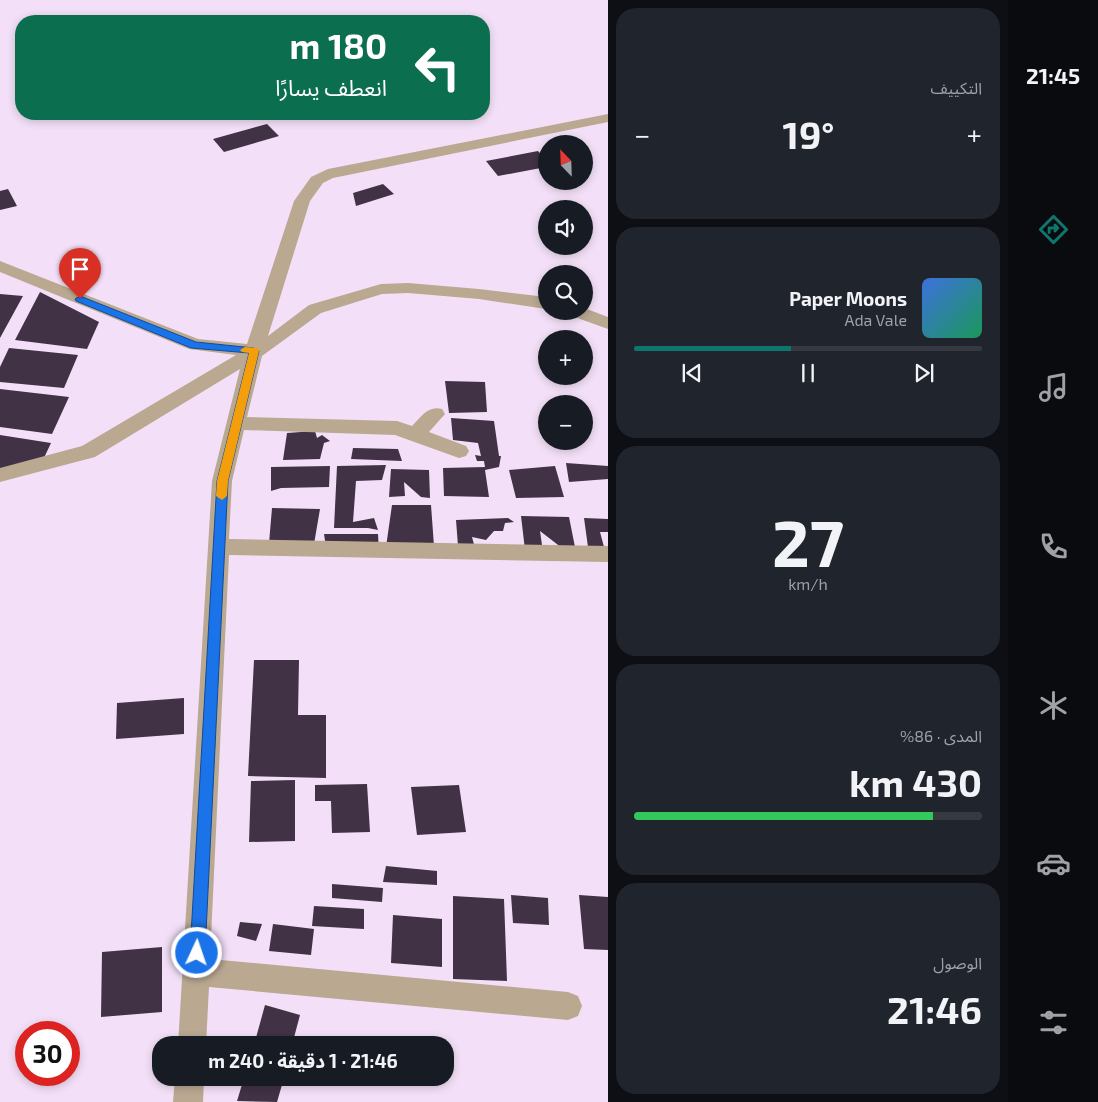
<!DOCTYPE html>
<html lang="ar">
<meta charset="utf-8">
<style>
:root{--surface:#171b24;--page:#20242c;--text:#f1f3f6;--muted:#9ea1a6;--line:#363941;--accent:#0f766e}
body{margin:0;font-family:"Exo 2","Noto Sans Arabic",sans-serif;background:var(--page);color:var(--text);direction:rtl;height:100vh;display:flex;flex-direction:column;font-size:19px;white-space:nowrap}
*{box-sizing:border-box;margin:0}
p{font-size:16px;color:var(--muted)}
.icon{flex:none;width:28px;height:28px;fill:none;stroke:currentColor;stroke-width:2;stroke-linecap:round;stroke-linejoin:round}
.map{position:relative;flex:1;overflow:hidden;direction:ltr}
.details{display:flex;flex-direction:column;gap:8px;padding:8px;background:#0d0f14;width:400px}
.details>*{flex:none}
.guide{position:absolute;left:15px;top:15px;width:475px;height:105px;border-radius:20px;box-shadow:0 2px 8px #0003;direction:rtl;background:#0b6e4f;color:#fff;overflow:hidden}
.needle{width:32px;rotate:337deg}
.fabs{position:absolute;left:538px;top:135px;display:grid;gap:10px}
.fabs a{display:grid;place-items:center;width:55px;height:55px;border-radius:50%;background:var(--surface);box-shadow:0 2px 8px #0003;font-size:25px}
.speed{position:absolute;left:15px;top:1021px;display:flex;gap:10px;font-size:25px;font-weight:700;text-align:center}
.speed>*{display:grid;place-content:center;width:65px;height:65px;border-radius:50%;background:var(--surface);box-shadow:0 2px 8px #0003;line-height:1}
.speed .limit{border:8px solid #d22;background:#fff;color:#111}
.pin{position:absolute;display:grid;place-items:center;width:42px;height:42px;color:#fff;margin:-51px -21px;border-radius:50% 50% 50% 0;rotate:-45deg;box-shadow:0 0 5px #0007}
.pin .icon{rotate:45deg}
.me{position:absolute;width:55px;margin:-28px;rotate:3deg;stroke-linejoin:round;filter:drop-shadow(0 0 4px #0008)}
.turn{display:flex;align-items:center;gap:18px;height:105px;padding:0 20px;font-size:22px}
.turn .icon{width:65px;height:65px;stroke-width:2.5}
.turn b{display:block;font-size:35px;line-height:42px}
.big{font-size:38px;font-weight:700;line-height:1.1}
.details .tile{flex:1;display:flex;flex-direction:column;justify-content:center;gap:8px;min-width:0;padding:0 18px;border-radius:20px;background:var(--page)}
.details .dial{align-items:center;gap:0}
.dial b{font-size:65px;line-height:1}
.song{display:flex;align-items:center;gap:15px}
.cover{width:60px;height:60px;border-radius:8px;background:linear-gradient(135deg,hsl(220 70% 55%),hsl(150 70% 35%))}
.played{height:5px;border-radius:2px;background:linear-gradient(90deg,var(--accent) 45%,var(--line) 45%)}
.keys{display:flex;justify-content:space-around;direction:ltr}
.heat{display:flex;justify-content:space-between;align-items:center;font-size:28px;direction:ltr}
.charge{height:8px;border-radius:4px;background:linear-gradient(90deg,#34c759 86%,var(--line) 0)}
.trip{position:absolute;left:152px;top:1036px;width:302px;height:50px;border-radius:20px;background:var(--surface);box-shadow:0 2px 8px #0003;font-weight:700;line-height:50px;text-align:center;direction:rtl}
main{display:flex;flex:1;min-height:0}
.dock{display:flex;flex-direction:column;width:90px;justify-content:space-around;align-items:center;background:#090b0e;color:var(--muted)}
.dock .icon{width:35px;height:35px}
.dock .active{color:var(--accent)}
.dock b{font-size:22px;color:var(--text)}
.map>svg:first-child{display:block}
.building{fill:#413245}
.lines{fill:none;stroke-linecap:round;stroke-linejoin:round}
.street{fill:#baa891;fill-rule:evenodd}
.route{fill:#1a73e8;stroke:#114b97}
.slow{fill:#f59e0b}
</style>
<main>
<nav class="dock">
<b>21:45</b>
<svg class="icon active" aria-label="directions" viewBox="0 0 24 24"><path d="M12 3l9 9-9 9-9-9zM9 14v-3h6M13 9l2 2-2 2"/></svg>
<svg class="icon" aria-label="music" viewBox="0 0 24 24"><path d="M9 18V5l10-2v13"/><circle cx="6" cy="18" r="3"/><circle cx="16" cy="16" r="3"/></svg>
<svg class="icon" aria-label="phone" viewBox="0 0 24 24"><path d="M5 4h4l2 5-3 2q2 4 5 5l2-3 5 2v4C11 20 4 13 5 4z"/></svg>
<svg class="icon" aria-label="climate" viewBox="0 0 24 24"><path d="M12 3v18M4 7l16 10M4 17L20 7"/></svg>
<svg class="icon" aria-label="car" viewBox="0 0 24 24"><path d="M5 17H2v-5l4-1 3-4h7l3 4 3 1v5h-3M9 17h6M6 11h13"/><circle cx="7" cy="17" r="2"/><circle cx="17" cy="17" r="2"/></svg>
<svg class="icon" aria-label="filters" viewBox="0 0 24 24"><path d="M4 7h16M4 17h16"/><circle cx="9" cy="7" r="2"/><circle cx="15" cy="17" r="2"/></svg>
</nav>
<section class="details">
<div class="tile"><p>التكييف</p>
<div class="heat"><a>−</a><b class="big">19°</b><a>+</a></div>
</div>
<div class="tile">
<div class="song"><i class="cover"></i><div><b>Paper Moons</b><p>Ada Vale</p></div></div>
<div class="played"></div>
<div class="keys"><svg class="icon" aria-label="previous" viewBox="0 0 24 24"><path d="M18 5L8 12l10 7zM5 5v14"/></svg><svg class="icon" aria-label="pause" viewBox="0 0 24 24"><path d="M8 5v14M16 5v14"/></svg><svg class="icon" aria-label="next" viewBox="0 0 24 24"><path d="M6 5l10 7-10 7zM19 5v14"/></svg></div>
</div>
<div class="tile dial"><b>27</b><p>km/h</p></div>
<div class="tile"><p>المدى · 86%</p><b class="big">430 km</b><div class="charge"></div></div>
<div class="tile"><p>الوصول</p><b class="big">21:46</b></div>
</section>
<div class="map">
<svg width="608" height="1102" viewBox="0 0 608 1102">
<rect width="100%" height="100%" fill="#f3e0f8"/>
<path class="building" d="M267,124L279,136L224,152L213,139Z
M538,151L546,160V167L498,176L486,161Z
M383,184L394,194L356,206L353,193Z
M8,189L17,206L0,210V191Z
M40,292L99,322L87,349L15,340Z
M0,294L23,296L0,338Z
M9,348L78,355L64,388L0,382V367Z
M445,381L485,382L487,412L449,413Z
M0,389L69,397L52,434L0,427Z
M451,418L494,421L499,456H501L499,467L485,470L489,497L444,496L443,468L485,467L484,461H477L475,455L481,456L478,443L453,440Z
M315,431L317,438L322,435L330,441L324,443L320,459L283,460L287,433Z
M0,435L51,443L43,460L0,471Z
M353,448L398,449L402,461L351,459Z
M566,463L608,466V479L569,482Z
M386,465L382,480L356,481L353,522L374,518L378,530L368,528H334L337,466Z
M330,466L329,487L281,488L271,491V467Z
M555,466L564,497L516,498L509,470Z
M391,469L429,470L430,498L421,497L404,482L405,496L389,497Z
M392,505H431L434,546L386,547Z
M272,508L320,509L314,544L268,555Z
M521,516L569,517L575,547L562,548L540,531L542,545L525,550Z
M508,518L514,522L505,523L503,531H494L486,540L472,537L475,548L458,546L456,520Z
M584,518L608,519V532H600L604,547H588Z
M324,534H378L379,553L327,554Z
M254,660H299L298,715H326V778L248,776Z
M184,698V734L116,739L117,703Z
M295,780V841L249,842L251,781Z
M367,784L370,832L332,833L331,801H315V785Z
M459,785L466,832L417,835L411,787Z
M386,866L437,871V885L383,882Z
M332,884L383,888L382,902L332,898Z
M511,895L548,898L549,925L513,923Z
M579,895L608,897V950L584,949Z
M453,896L504,899L507,981L453,979Z
M314,906L364,909V929L312,926Z
M393,915L442,919V967L391,963Z
M240,922L262,924L256,941L237,936Z
M273,924L314,929L311,955L269,951Z
M162,947V1012L101,1017L102,952Z
M265,1005L300,1015L292,1045H254Z
M244,1078H284L277,1102L237,1101Z"/>
<g class="lines">
<path class="street" d="M608,114V122L333,178L323,183L310,201L268,336L309,305L381,284L408,283L479,289L546,297V309L479,299L408,293L382,294L321,313L262,356L247,417L397,421L412,426C421,417 428,405 442,409L445,414L429,432L466,446L469,451L466,456L459,458L395,435L244,430L232,481L229,539L608,546V562L229,555L210,959L568,992L578,996L582,1006L578,1016L568,1020L209,987L206,1045H178L212,481L240,369L95,457L0,482V468L82,446L236,355L189,349L0,272V261L198,339L247,344L294,201L311,177L328,169Z
M584,308L608,317V329L569,315L566,311H584Z
M175,1078H204L203,1102H173Z"/>
</g>
<path class="route" d="M80,296L196,342L254,348L259,351L228,481L205,953L203,958L197,960L192,958L190,953L217,481L249,353L191,348L76,301L75,299Z"/>
<path class="slow" d="M245,347L258,348L259,351L228,481L227,496L222,500L216,496L217,481L249,353L242,352L240,350Z"/>
</svg>
<div class="fabs">
<a><svg class="needle" viewBox="-14 -14 28 28"><path d="M0-13l5 13h-10z" fill="#e53935"/><path d="M0 13l5-13h-10z" fill="#9ea1a6"/></svg></a>
<a><svg class="icon" aria-label="sound" viewBox="0 0 24 24"><path d="M4 9h4l5-4v14l-5-4H4zM17 9q2 3 0 6"/></svg></a>
<a><svg class="icon" aria-label="search" viewBox="0 0 24 24"><circle cx="10" cy="10" r="6"/><path d="M15 15l6 6"/></svg></a>
<a>+</a>
<a>−</a>
</div>
<div class="speed"><div class="limit">30</div></div>
<div class="pin" style="left:80px;top:299px;background:#d93025"><svg class="icon" aria-label="arrive" viewBox="0 0 24 24"><path d="M6 21V4h12l-3 4 3 4H6"/></svg></div>
<svg class="me" style="left:197px;top:953px" viewBox="-20 -20 40 40"><circle r="17" fill="#1a73e8" stroke="#fff" stroke-width="3"/><path d="M0-11L8 9 0 5-8 9z" fill="#fff"/></svg>
<div class="trip">21:46 · 1 دقيقة · 240 m</div>
<div class="guide">
<div class="turn"><svg class="icon" aria-label="left" viewBox="0 0 24 24"><path d="M17 20v-9H6M10 6l-5 5 5 5"/></svg><div><b>180 m</b>انعطف يسارًا</div></div>
</div>
</div>
</main>
